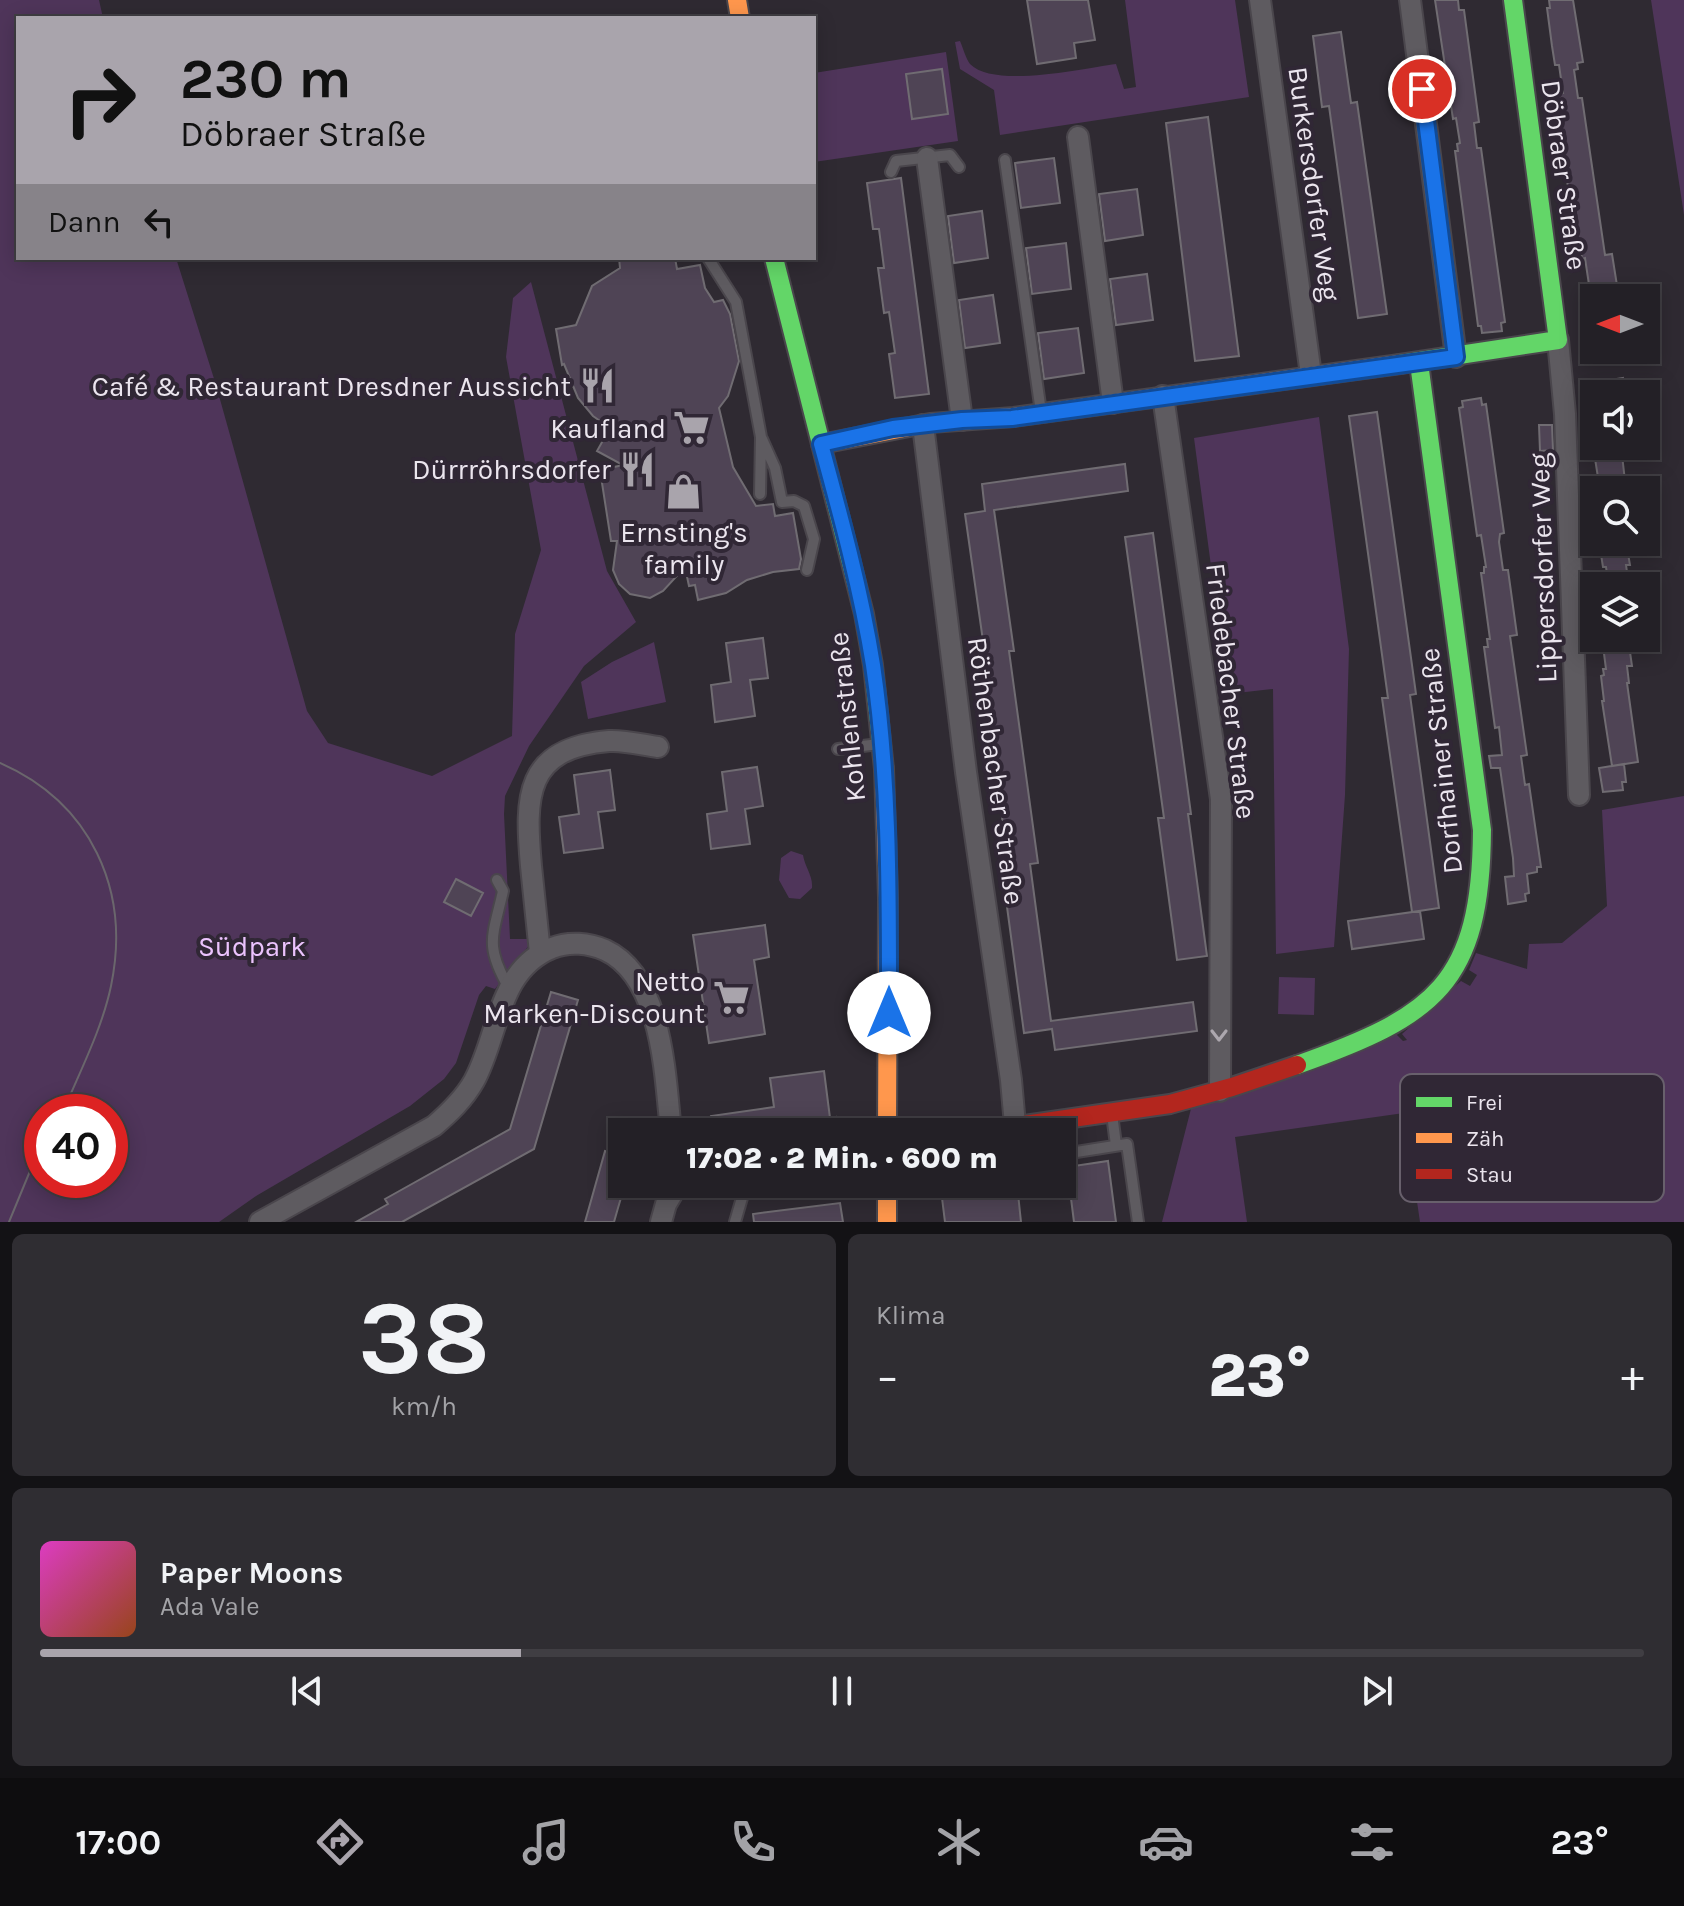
<!DOCTYPE html>
<html lang="de">
<meta charset="utf-8">
<style>
:root{--surface:#232026;--page:#2f2d32;--text:#f1f3f6;--muted:#a3a3a7;--line:#403e43;--accent:#a9a4ac}
body{margin:0;font-family:Karla,sans-serif;background:var(--page);color:var(--text);height:100vh;display:flex;flex-direction:column;font-size:30px;white-space:nowrap}
*{box-sizing:border-box;margin:0}
p{font-size:26px;color:var(--muted)}
.icon{flex:none;width:44px;height:44px;fill:none;stroke:currentColor;stroke-width:2;stroke-linecap:round;stroke-linejoin:round}
.map{position:relative;height:1222px;overflow:hidden}
.panel{display:flex;flex-direction:column;gap:12px;padding:12px;background:#131215;flex:1}
.panel>*{flex:none}
.hud{position:absolute;left:16px;top:16px;width:800px;height:244px;border-radius:0px;box-shadow:0 4px 20px #0003,0 0 0 2px var(--line);background:#a9a4ac;color:#111;overflow:hidden}
.needle{width:52px;rotate:270deg}
.fabs{position:absolute;left:1580px;top:284px;display:grid;gap:16px}
.fabs a{display:grid;place-items:center;width:80px;height:80px;border-radius:0px;background:var(--surface);box-shadow:0 4px 20px #0003,0 0 0 2px var(--line);font-size:40px}
.speed{position:absolute;left:24px;top:1094px;display:flex;gap:16px;font-size:40px;font-weight:700;text-align:center}
.speed>*{display:grid;place-content:center;width:104px;height:104px;border-radius:50%;background:var(--surface);box-shadow:0 4px 20px #0003,0 0 0 2px var(--line);line-height:1}
.speed .limit{border:12px solid #d22;background:#fff;color:#111}
.pin{position:absolute;display:grid;place-items:center;width:68px;height:68px;color:#fff;margin:-34px;border:4px solid #fff;border-radius:50%;box-shadow:0 2px 8px #0007}
.me{position:absolute;width:88px;margin:-44px;rotate:0deg;stroke-linejoin:round;filter:drop-shadow(0 0 6px #0008)}
.turn{display:flex;align-items:center;gap:28px;height:168px;padding:0 32px;font-size:36px}
.turn .icon{width:104px;height:104px;stroke-width:2.5}
.turn b{display:block;font-size:56px;line-height:68px}
.then{display:flex;align-items:center;height:76px;padding:0 32px;background:#0003;gap:16px;font-size:30px}
.big{font-size:60px;font-weight:800;line-height:1.1}
.panel .card{flex:1;display:flex;flex-direction:column;justify-content:center;gap:12px;min-width:0;padding:0 28px;border-radius:12px;background:var(--page)}
.panel .dial{align-items:center;gap:0}
.dial b{font-size:104px;line-height:1}
.song{display:flex;align-items:center;gap:24px}
.cover{width:96px;height:96px;border-radius:12px;background:linear-gradient(135deg,hsl(310 70% 55%),hsl(20 70% 35%))}
.played{height:8px;border-radius:4px;background:linear-gradient(90deg,var(--accent) 30%,var(--line) 30%)}
.keys{display:flex;justify-content:space-around;direction:ltr}
.heat{display:flex;justify-content:space-between;align-items:center;font-size:44px;direction:ltr}
.panel .tiles{flex:1;display:grid;gap:12px;grid-template-columns:1fr 1fr}
.card:last-child{grid-column:span 2}
.trip{position:absolute;left:608px;top:1118px;width:468px;height:80px;border-radius:0px;background:var(--surface);box-shadow:0 4px 20px #0003,0 0 0 2px var(--line);font-weight:800;line-height:80px;text-align:center}
.tab-bar{display:flex;height:128px;justify-content:space-around;align-items:center;background:#0e0d0f;color:var(--muted)}
.tab-bar .icon{width:56px;height:56px}
.tab-bar .current{color:var(--accent)}
.tab-bar b{font-size:36px;color:var(--text)}
.map>svg:first-child{display:block}
.green{fill:#4f355a;fill-rule:evenodd}
.building{fill:#4f4455;stroke:#706c72;stroke-width:2}
.lines{fill:none;stroke-linecap:round;stroke-linejoin:round}
.lane-casing{stroke:#4a464c;stroke-width:14}
.street-casing{stroke:#4a464c;stroke-width:24}
.fast-casing{stroke:#4a464c;stroke-width:22}
.slow-casing{stroke:#4a464c;stroke-width:22}
.jam-casing{stroke:#4a464c;stroke-width:22}
.lane{stroke:#5e5b60;stroke-width:10}
.street{stroke:#5e5b60;stroke-width:20}
.fast{stroke:#63d668;stroke-width:18}
.slow{stroke:#ff974d;stroke-width:18}
.jam{stroke:#b3261e;stroke-width:18}
.tram{stroke:#6a666c;stroke-width:2}
.oneway{stroke:#aca7ae}
.route-casing{stroke:#114b97;stroke-width:20}
.route{stroke:#1a73e8;stroke-width:14}
.labels{text-anchor:middle;dominant-baseline:central;stroke-width:8;stroke-linejoin:round;paint-order:stroke}
.street-label{font-size:28px;fill:#ebe5ee;stroke:#302735}
.poi-label{font-size:28px;fill:#ebe5ee;stroke:#302735;text-anchor:end}
.park-label{font-size:28px;fill:#ebc3fd;stroke:#302735}
.key{fill:#302735;stroke:#68606c;stroke-width:2}
.key-label{font-size:22px;fill:#ebe5ee}
</style>
<div class="map">
<svg width="1684" height="1222" viewBox="0 0 1684 1222">
<rect width="100%" height="100%" fill="#2f2a32"/>
<path class="green" d="M0,0H99L103,18H18V258H176L216,385L307,711L328,743L432,776L512,736L515,634L541,550L506,357L513,298L531,282L607,571L636,622L584,666L529,746L505,796L504,814L510,939H530V944L495,989L486,986L479,995L456,1063L444,1079L410,1106L256,1196L219,1222H0ZM42,1112H110V1180H42Z
M1125,0H1235L1249,97L1000,135L994,90L960,69L955,42L960,41C963,48 966,59 970,64C994,89 1085,68 1116,64L1124,89L1136,87Z
M1651,0H1684V215Z
M946,52L958,141L814,162V73Z
M1319,417L1349,649L1345,795L1334,947L1276,954L1273,689L1228,694L1194,438Z
M654,642L666,702L588,719L581,682L612,662Z
M1684,796V1222H1420L1404,1113L1235,1137L1247,1222H1162L1194,1097L1389,1027L1403,1041L1407,1040L1402,1034L1461,981L1470,986L1477,975L1469,970L1476,953L1527,969L1529,944L1562,943L1607,906L1602,810Z
M791,851L803,855C805,868 813,875 812,888L800,899L789,898L779,880L781,858Z
M1279,977L1315,978L1314,1015L1278,1014Z"/>
<path class="building" d="M1027,0H1088L1095,40L1074,43L1076,58L1037,64Z
M1435,0H1458L1459,10H1464L1479,122L1474,123L1477,148H1481L1505,322L1501,323L1502,331L1482,333L1481,326H1478L1455,151H1458L1457,144L1460,143L1456,118L1453,119Z
M1549,0H1573L1583,62L1577,63L1578,69L1574,70L1578,98H1582L1605,255L1612,254L1619,298H1591L1585,258L1582,259L1581,252H1578L1555,102H1559L1558,94L1563,93L1559,65H1555L1552,46L1547,8H1550Z
M1341,32L1351,103L1357,102L1387,314L1358,318L1329,106L1322,107L1313,36Z
M942,69L948,114L912,119L906,74Z
M1208,117L1239,356L1195,361L1166,123Z
M1054,158L1060,203L1021,208L1015,163Z
M901,178L929,394L895,398L889,354L895,353L889,312L884,313L878,268H884L879,229H873L867,183Z
M1137,189L1143,235L1105,241L1099,194Z
M982,211L988,258L954,263L948,216Z
M1066,243L1071,289L1032,294L1026,248Z
M619,258H675L677,269L700,265L705,288L714,302L723,300L730,314L739,361L728,396L719,408L733,467L756,506L773,504L775,516L793,513L801,559L799,569L773,572L747,580L726,593L698,600L695,585L689,586L685,567L663,591L650,598L630,594L619,584L613,570L617,541H611L600,470L623,465L597,451L610,428L593,416L578,398L564,364L562,365L556,329L576,325L592,286L620,268Z
M1147,274L1153,320L1116,325L1110,279Z
M993,295L1000,343L965,348L959,300Z
M1078,328L1084,373L1044,379L1038,333Z
M1623,378L1625,394H1599L1598,382Z
M1481,398L1482,405L1486,404L1504,533L1500,534L1499,542L1503,570H1508L1517,635L1510,636L1527,755L1521,756L1525,785L1529,784L1541,867H1537V872L1527,874L1529,893L1525,894L1526,901L1508,904L1505,877L1514,876L1513,858L1500,768H1491L1489,756L1502,755L1499,727L1495,728L1484,647H1488L1487,639H1490L1481,573H1484V567H1486L1481,535L1477,536L1459,408L1463,407L1462,401Z
M1377,412L1416,694L1410,695L1439,908L1412,912L1382,698H1388L1349,416Z
M1539,425H1552L1553,450L1540,451Z
M1593,446H1621L1626,490H1600Z
M1125,464L1128,491L994,510L1014,651H1009L1038,863L1030,864L1051,1021L1193,1002L1197,1031L1055,1050L1052,1029L1024,1033L1005,892L1012,891L980,655H985L965,514L985,511L982,484Z
M1153,533L1191,814H1188L1207,956L1177,960L1158,818H1164L1125,537Z
M1599,542H1626L1630,565H1626L1627,572L1607,574L1606,567H1603Z
M763,638L768,678L750,680L755,716L715,722L711,685L731,682L726,643Z
M1602,638H1628L1632,666H1627L1629,683H1627L1638,762L1612,766L1602,701H1604L1601,676L1604,675L1603,669H1606Z
M1624,764L1626,782H1622L1623,790L1603,792L1599,768Z
M757,767L763,806L745,809L750,844L711,849L707,814L727,811L722,772Z
M610,770L615,810L598,812L603,848L564,853L559,817L579,814L574,775Z
M456,879L483,893L471,916L444,902Z
M1420,911L1424,939L1352,949L1348,921Z
M765,925L769,957L754,960L765,1034L709,1043L693,935Z
M551,992L578,1000L534,1149L402,1222H356L388,1204L385,1199L510,1129Z
M824,1071L830,1118L836,1117L838,1132H713L711,1116L774,1107L770,1078Z
M605,1151L622,1156V1184H625L618,1208L614,1222H585Z
M1108,1161L1116,1222H1074L1067,1167Z
M978,1184H1017L1021,1222H945L942,1198L953,1197L952,1189Z
M840,1203L843,1222H754L753,1214Z"/>
<g class="lines">
<defs>
<path id="lane" d="M1005,160L1041,412
M891,172L896,161L950,155L959,167
M708,258L736,302L761,437L760,494
M762,439L775,468L782,502L794,501L804,506L814,539L807,570
M838,749L879,744
M497,880L503,891C493,936 484,945 509,988
M1112,1114L1116,1145
M1070,1153L1127,1144L1138,1222
M735,1222L746,1184"/>
<path id="street" d="M1260,0L1311,375
M1410,0L1456,357
M1078,137L1113,403
M927,158L962,420
M1558,340L1565,414L1579,795
M1163,396L1221,799L1220,1091
M923,425L966,772L1011,1080L1015,1125
M540,953C537,924 534,895 531,866C525,797 524,748 609,741C625,740 643,745 658,747
M260,1222L434,1126C449,1113 464,1099 474,1081C499,1036 497,970 552,948C569,941 589,943 605,950C663,977 665,1076 671,1132
M661,1222L666,1204L678,1184"/>
<path id="fast" d="M774,258L864,614L873,665L884,769
M1400,364L1558,340L1513,0
M1297,1065C1435,1016 1481,984 1482,830L1419,363"/>
<path id="slow" d="M737,0L740,18
M821,444L930,423L1014,417L1400,364
M884,769L888,898L887,1132
M887,1184V1222"/>
<path id="jam" d="M975,1132L1170,1104L1232,1087L1297,1065"/>
</defs>
<use href="#lane" class="lane-casing"/>
<use href="#street" class="street-casing"/>
<use href="#fast" class="fast-casing"/>
<use href="#slow" class="slow-casing"/>
<use href="#jam" class="jam-casing"/>
<use href="#lane" class="lane"/>
<use href="#street" class="street"/>
<use href="#fast" class="fast"/>
<use href="#slow" class="slow"/>
<use href="#jam" class="jam"/>
<path class="tram" d="M0,763C91,803 131,890 111,986C102,1029 80,1071 63,1112
M9,1222L42,1142"/>
</g>
<defs><path id="oneway-chevron" d="M-2-3.5L2.5 0L-2 3.5" fill="none" stroke-width="1.6" stroke-linecap="round" stroke-linejoin="round" transform="scale(2)"/></defs>
<use class="oneway" href="#oneway-chevron" transform="translate(1219 1035) rotate(90)"/>
<g class="lines">
<defs>
<path id="route" d="M889,1013C889,897 890,780 873,665C861,590 841,517 821,444L893,428L962,420L1012,418L1456,357L1422,89"/>
</defs>
<use href="#route" class="route-casing"/>
<use href="#route" class="route"/>
</g>
<defs>
<symbol id="restaurant-bare" viewBox="-9 -9 18 18"><path d="M-5-6h1v4h1v-4h1v4h1v-4h1v5L-1.5 .5V6h-2V.5L-5-1ZM5-6V6H3V1.5H1.5Q1.5-4 5-6Z" fill="#a9a4ac" stroke="#302735" stroke-width="2.5" paint-order="stroke"/></symbol>
<symbol id="supermarket-bare" viewBox="-9 -9 18 18"><path d="M-6-5.5h2.5l.6 2H6L4.5 2H-2.5L-4.4-4H-6ZM-1.5 3.2a1.3 1.3 0 1 0 .1 0ZM3 3.2a1.3 1.3 0 1 0 .1 0Z" fill="#a9a4ac" stroke="#302735" stroke-width="2.5" paint-order="stroke"/></symbol>
<symbol id="shop-bare" viewBox="-9 -9 18 18"><path d="M-5-2.5h2.3a2.7 3.5 0 0 1 5.4 0H5L5.5 6h-11ZM-1.5-2.5h3a1.5 2.3 0 0 0-3 0Z" fill="#a9a4ac" stroke="#302735" stroke-width="2.5" paint-order="stroke"/></symbol>
</defs>
<g fill-rule="evenodd">
<use href="#restaurant-bare" x="572" y="360" width="51" height="51"/>
<use href="#supermarket-bare" x="666" y="402" width="51" height="51"/>
<use href="#restaurant-bare" x="612" y="444" width="51" height="51"/>
<use href="#shop-bare" x="658" y="466" width="51" height="51"/>
<use href="#supermarket-bare" x="706" y="972" width="51" height="51"/>
</g>
<g class="labels">
<g class="street-label">
<text transform="translate(1564 175) rotate(82)">Döbraer Straße</text>
<text transform="translate(1314 184) rotate(82)">Burkersdorfer Weg</text>
<text transform="translate(1543 568) rotate(-92)">Lippersdorfer Weg</text>
<text transform="translate(1231 691) rotate(83)">Friedebacher Straße</text>
<text transform="translate(847 717) rotate(-96)">Kohlenstraße</text>
<text transform="translate(1441 761) rotate(-96)">Dorfhainer Straße</text>
<text transform="translate(996 771) rotate(82)">Röthenbacher Straße</text>
</g>
<g class="poi-label">
<text x="571" y="386">Café &amp; Restaurant Dresdner Aussicht</text>
<text x="666" y="428">Kaufland</text>
<text x="611" y="469">Dürrröhrsdorfer</text>
<text x="684" y="532" text-anchor="middle">Ernsting's<tspan x="684" dy="32">family</tspan></text>
<text x="705" y="981">Netto<tspan x="705" dy="32">Marken-Discount</tspan></text>
</g>
<g class="park-label">
<text x="252" y="946">Südpark</text>
</g>
</g>
<rect x="1400" y="1074" width="264" height="128" rx="12" class="key"/>
<rect x="1416" y="1097" width="36" height="10" fill="#63d668"/>
<rect x="1416" y="1133" width="36" height="10" fill="#ff974d"/>
<rect x="1416" y="1169" width="36" height="10" fill="#b3261e"/>
<g class="key-label">
<text x="1466" y="1110">Frei</text>
<text x="1466" y="1146">Zäh</text>
<text x="1466" y="1182">Stau</text>
</g>
</svg>
<div class="fabs">
<a><svg class="needle" viewBox="-14 -14 28 28"><path d="M0-13l5 13h-10z" fill="#e53935"/><path d="M0 13l5-13h-10z" fill="#a3a3a7"/></svg></a>
<a><svg class="icon" aria-label="sound" viewBox="0 0 24 24"><path d="M4 9h4l5-4v14l-5-4H4zM17 9q2 3 0 6"/></svg></a>
<a><svg class="icon" aria-label="search" viewBox="0 0 24 24"><circle cx="10" cy="10" r="6"/><path d="M15 15l6 6"/></svg></a>
<a><svg class="icon" aria-label="layers" viewBox="0 0 24 24"><path d="M12 4l9 5-9 5-9-5zM3 14l9 5 9-5"/></svg></a>
</div>
<div class="speed"><div class="limit">40</div></div>
<div class="pin" style="left:1422px;top:89px;background:#d93025"><svg class="icon" aria-label="arrive" viewBox="0 0 24 24"><path d="M6 21V4h12l-3 4 3 4H6"/></svg></div>
<svg class="me" style="left:889px;top:1013px" viewBox="-20 -20 40 40"><circle r="19" fill="#fff"/><path d="M0-13L10 11 0 6-10 11z" fill="#1a73e8"/></svg>
<div class="trip">17:02 · 2 Min. · 600 m</div>
<div class="hud">
<div class="turn"><svg class="icon" aria-label="right" viewBox="0 0 24 24"><path d="M7 20v-9h11M14 6l5 5-5 5"/></svg><div><b>230 m</b>Döbraer Straße</div></div>
<div class="then">Dann<svg class="icon" aria-label="left" viewBox="0 0 24 24"><path d="M17 20v-9H6M10 6l-5 5 5 5"/></svg></div>
</div>
</div>
<section class="panel">
<div class="tiles">
<div class="card dial"><b>38</b><p>km/h</p></div>
<div class="card"><p>Klima</p>
<div class="heat"><a>−</a><b class="big">23°</b><a>+</a></div>
</div>
<div class="card">
<div class="song"><i class="cover"></i><div><b>Paper Moons</b><p>Ada Vale</p></div></div>
<div class="played"></div>
<div class="keys"><svg class="icon" aria-label="previous" viewBox="0 0 24 24"><path d="M18 5L8 12l10 7zM5 5v14"/></svg><svg class="icon" aria-label="pause" viewBox="0 0 24 24"><path d="M8 5v14M16 5v14"/></svg><svg class="icon" aria-label="next" viewBox="0 0 24 24"><path d="M6 5l10 7-10 7zM19 5v14"/></svg></div>
</div>
</div>
</section>
<nav class="tab-bar">
<b>17:00</b>
<svg class="icon current" aria-label="directions" viewBox="0 0 24 24"><path d="M12 3l9 9-9 9-9-9zM9 14v-3h6M13 9l2 2-2 2"/></svg>
<svg class="icon" aria-label="music" viewBox="0 0 24 24"><path d="M9 18V5l10-2v13"/><circle cx="6" cy="18" r="3"/><circle cx="16" cy="16" r="3"/></svg>
<svg class="icon" aria-label="phone" viewBox="0 0 24 24"><path d="M5 4h4l2 5-3 2q2 4 5 5l2-3 5 2v4C11 20 4 13 5 4z"/></svg>
<svg class="icon" aria-label="climate" viewBox="0 0 24 24"><path d="M12 3v18M4 7l16 10M4 17L20 7"/></svg>
<svg class="icon" aria-label="car" viewBox="0 0 24 24"><path d="M5 17H2v-5l4-1 3-4h7l3 4 3 1v5h-3M9 17h6M6 11h13"/><circle cx="7" cy="17" r="2"/><circle cx="17" cy="17" r="2"/></svg>
<svg class="icon" aria-label="filters" viewBox="0 0 24 24"><path d="M4 7h16M4 17h16"/><circle cx="9" cy="7" r="2"/><circle cx="15" cy="17" r="2"/></svg>
<b>23°</b>
</nav>
